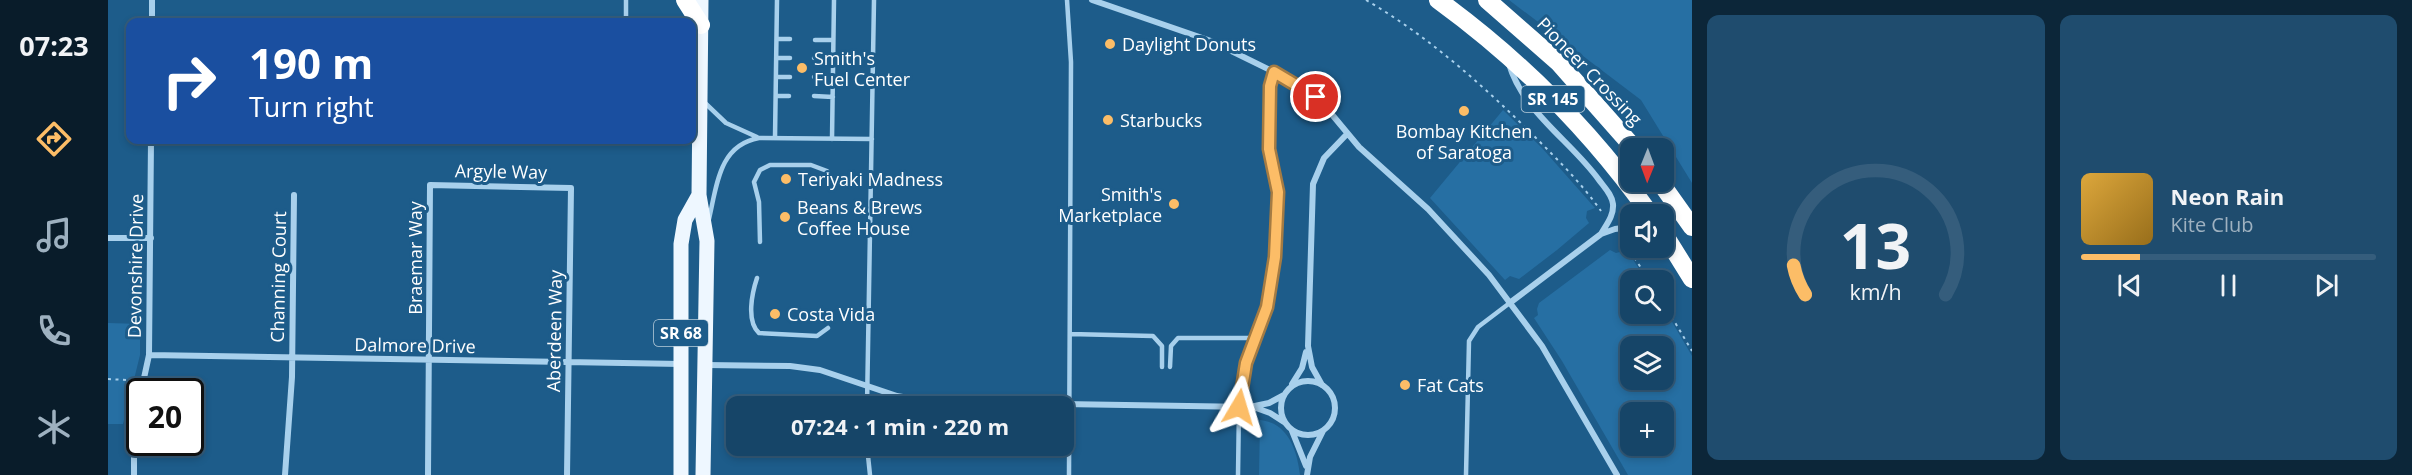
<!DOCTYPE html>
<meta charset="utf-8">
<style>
:root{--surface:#164568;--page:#1f4c6e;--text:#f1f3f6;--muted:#9eb1c0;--line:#355d7c;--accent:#fcbd67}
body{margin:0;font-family:"Open Sans",sans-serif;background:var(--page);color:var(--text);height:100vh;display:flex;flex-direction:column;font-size:22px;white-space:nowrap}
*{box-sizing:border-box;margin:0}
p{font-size:20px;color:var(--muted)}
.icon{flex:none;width:33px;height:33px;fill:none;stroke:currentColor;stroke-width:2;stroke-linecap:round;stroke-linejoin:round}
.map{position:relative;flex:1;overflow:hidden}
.details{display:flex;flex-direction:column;gap:15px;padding:15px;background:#0c2639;width:720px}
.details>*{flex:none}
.hud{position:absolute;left:18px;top:18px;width:570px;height:126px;border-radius:12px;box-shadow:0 3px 9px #0003,0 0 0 2px var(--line);background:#1a4fa0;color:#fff;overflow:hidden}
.needle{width:39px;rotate:181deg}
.controls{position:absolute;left:1512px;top:138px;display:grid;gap:12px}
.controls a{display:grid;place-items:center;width:54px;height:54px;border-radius:12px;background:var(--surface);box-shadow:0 3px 9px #0003,0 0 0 2px var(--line);font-size:30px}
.speed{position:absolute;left:18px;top:378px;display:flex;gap:12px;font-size:30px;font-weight:700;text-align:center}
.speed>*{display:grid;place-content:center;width:78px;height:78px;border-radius:50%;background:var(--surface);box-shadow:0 3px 9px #0003,0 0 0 2px var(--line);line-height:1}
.speed .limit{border:3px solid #111;border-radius:9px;background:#fff;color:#111}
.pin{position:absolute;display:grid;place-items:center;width:51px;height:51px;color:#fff;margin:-26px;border:3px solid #fff;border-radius:50%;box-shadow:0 2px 6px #0007}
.me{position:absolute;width:66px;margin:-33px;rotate:7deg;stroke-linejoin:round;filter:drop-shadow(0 0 4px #0008)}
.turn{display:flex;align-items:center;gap:21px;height:126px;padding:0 24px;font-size:27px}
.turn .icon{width:78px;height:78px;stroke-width:2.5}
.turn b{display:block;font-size:42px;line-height:51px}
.details .widget{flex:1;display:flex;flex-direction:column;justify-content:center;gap:9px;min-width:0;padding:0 21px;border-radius:12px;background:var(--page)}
.details .dial{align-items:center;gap:0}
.dial svg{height:156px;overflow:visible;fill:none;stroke:var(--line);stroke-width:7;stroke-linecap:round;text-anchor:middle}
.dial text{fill:var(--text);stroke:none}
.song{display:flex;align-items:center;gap:18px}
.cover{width:72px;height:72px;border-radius:9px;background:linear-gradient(135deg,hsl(40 70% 55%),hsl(40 70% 35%))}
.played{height:6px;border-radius:3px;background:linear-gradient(90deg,var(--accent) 20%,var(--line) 20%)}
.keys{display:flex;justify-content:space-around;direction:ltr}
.details .tiles{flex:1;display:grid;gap:15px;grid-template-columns:repeat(2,1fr)}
.trip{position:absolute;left:618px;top:396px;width:348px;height:60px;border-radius:12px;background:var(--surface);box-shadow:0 3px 9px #0003,0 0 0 2px var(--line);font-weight:700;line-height:60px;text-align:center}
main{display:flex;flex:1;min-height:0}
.tabs{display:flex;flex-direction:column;width:108px;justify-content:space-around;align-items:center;background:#091c2a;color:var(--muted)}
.tabs .icon{width:42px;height:42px}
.tabs .active{color:var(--accent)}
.tabs b{font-size:27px;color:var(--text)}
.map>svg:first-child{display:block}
.green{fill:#266fa3;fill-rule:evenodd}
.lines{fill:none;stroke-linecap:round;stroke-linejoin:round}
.path{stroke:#a8d0ec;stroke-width:2;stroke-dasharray:3 4.5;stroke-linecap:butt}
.lane{stroke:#a8d0ec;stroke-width:4.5}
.street{stroke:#a8d0ec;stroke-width:6}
.primary{stroke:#eef7ff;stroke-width:15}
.highway{stroke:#fff;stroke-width:18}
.route-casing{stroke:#a47b43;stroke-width:15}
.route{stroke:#fcbd67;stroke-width:10}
.poi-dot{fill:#fcbd67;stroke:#1d5c8a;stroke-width:2}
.labels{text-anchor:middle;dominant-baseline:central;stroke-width:6;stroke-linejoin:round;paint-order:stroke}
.shield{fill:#1d5c8a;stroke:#bbcedc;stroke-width:1.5}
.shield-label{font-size:16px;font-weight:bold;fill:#fff}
.poi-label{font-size:18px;fill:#fff;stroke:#1d5c8a;text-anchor:start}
.street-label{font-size:18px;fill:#fff;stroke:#1d5c8a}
</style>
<main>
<nav class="tabs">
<b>07:23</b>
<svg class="icon active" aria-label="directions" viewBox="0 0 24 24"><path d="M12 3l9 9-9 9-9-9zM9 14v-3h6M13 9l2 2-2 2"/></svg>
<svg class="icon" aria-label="music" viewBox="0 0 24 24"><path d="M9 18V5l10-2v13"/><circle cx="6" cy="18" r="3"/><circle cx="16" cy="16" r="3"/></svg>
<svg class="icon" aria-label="phone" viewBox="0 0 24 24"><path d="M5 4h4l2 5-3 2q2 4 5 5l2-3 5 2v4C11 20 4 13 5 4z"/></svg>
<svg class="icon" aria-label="climate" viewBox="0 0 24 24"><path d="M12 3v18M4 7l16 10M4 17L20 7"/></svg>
</nav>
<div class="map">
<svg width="1584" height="475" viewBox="0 0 1584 475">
<rect width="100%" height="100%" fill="#1d5c8a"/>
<path class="green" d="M1401,0H1584V183L1533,100Z
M1395,110L1434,148L1487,208L1479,211L1478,218L1481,223L1449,250L1411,279L1402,276L1397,280L1322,198Z
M1502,250L1508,253L1519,250L1538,280H1522V314H1556V308L1584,356V475H1520L1454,361L1426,318L1430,315L1429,309L1431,303ZM1522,346H1556V380H1522ZM1522,412H1556V446H1522Z
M0,323L32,324V355L15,424H0Z
M1152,420C1180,423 1189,450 1192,475H1151Z"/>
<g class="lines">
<path class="path" d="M1258,0C1318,35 1370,81 1419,129C1445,155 1472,181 1493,211
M1514,239L1541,280
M1556,304L1584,351
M0,379L18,380"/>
<path class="lane" d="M959,0L963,62L961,475
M518,22V0
M669,39H682
M707,40H725
M669,58H682
M706,58L725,59
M668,77H682
M706,77L725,78
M668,96H681
M706,96L725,97
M596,102L618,123L649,137
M667,138L669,0
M724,139L726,0
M601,219C609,185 611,145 651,138L764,139
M652,242L651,202L646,182L652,170L662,165H703L719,171L722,181
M649,278C644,293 638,321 651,333L709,336L720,328
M962,334L1045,336L1054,346V367
M1062,367L1063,346L1070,338H1148
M759,406L766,0
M759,446L762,475
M1130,475L1131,407L1135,378L1159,307L1167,257L1170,192L1161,149L1162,86L1166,72
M1358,475L1361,341L1370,327L1403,302"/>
<path class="street" d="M984,0L1103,41L1166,72L1216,105L1251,147L1320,209L1381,275L1434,346L1509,475
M44,22V0
M1401,64C1415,112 1463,141 1491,180C1497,188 1504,195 1505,204C1506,216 1498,225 1493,234
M0,238H43
M1403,302L1493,234L1507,229L1522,227
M41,355L573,364
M598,365L682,366L712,370L789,396L823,402L1142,407L1161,403L1176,395
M1173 408a27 27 0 1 1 54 0a27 27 0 1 1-54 0Z
M1184,384L1194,368L1198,352
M1214,385L1204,367L1200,346L1205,184L1216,158L1239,134
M33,392L41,355L43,140
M1148,408L1162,413L1176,422
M1184,431L1198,466
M26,475V428L32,401
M177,475L184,377L186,195
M320,475L322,185L463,188L459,475
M1199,475L1202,457L1215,431"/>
<path class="primary" d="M593,0L591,195L599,241L595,475
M573,475V244L577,220L591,195"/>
<path class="highway" d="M577,0L593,25
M1330,0C1411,59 1484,132 1542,214
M1379,0L1451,63L1526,148
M1552,182L1584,227
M1556,234L1584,279"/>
</g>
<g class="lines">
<defs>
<path id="route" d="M1131,407L1138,363L1159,307L1167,257L1170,192L1161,149L1162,86L1166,72L1208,97"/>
</defs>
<use href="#route" class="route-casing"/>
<use href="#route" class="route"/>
</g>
<g class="poi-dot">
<circle cx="1002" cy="44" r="6"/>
<circle cx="694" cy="68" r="6"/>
<circle cx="1356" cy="111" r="6"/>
<circle cx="1000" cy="120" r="6"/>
<circle cx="678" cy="179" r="6"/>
<circle cx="1066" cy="204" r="6"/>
<circle cx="677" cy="217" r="6"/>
<circle cx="667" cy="314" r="6"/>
<circle cx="1297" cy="385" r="6"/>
</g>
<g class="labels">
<g class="shield">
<rect x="1413.5" y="86" width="63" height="26" rx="4.5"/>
<rect x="546" y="320" width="54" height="26" rx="4.5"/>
</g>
<g class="shield-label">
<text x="1445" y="99">SR 145</text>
<text x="573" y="333">SR 68</text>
</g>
<g class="poi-label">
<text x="1014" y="44">Daylight Donuts</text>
<text x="706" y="58">Smith's<tspan x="706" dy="21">Fuel Center</tspan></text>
<text x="1012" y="120">Starbucks</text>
<text x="1356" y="131" text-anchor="middle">Bombay Kitchen<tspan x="1356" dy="21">of Saratoga</tspan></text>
<text x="690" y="179">Teriyaki Madness</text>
<text x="1054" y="194" text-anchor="end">Smith's<tspan x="1054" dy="21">Marketplace</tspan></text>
<text x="689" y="207">Beans &amp; Brews<tspan x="689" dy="21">Coffee House</tspan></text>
<text x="679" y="314">Costa Vida</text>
<text x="1309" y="385">Fat Cats</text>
</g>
<g class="street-label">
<text transform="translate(1482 71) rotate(46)">Pioneer Crossing</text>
<text transform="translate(393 171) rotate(1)">Argyle Way</text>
<text transform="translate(307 258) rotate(-90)">Braemar Way</text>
<text transform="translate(27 266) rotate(-89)">Devonshire Drive</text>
<text transform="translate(170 277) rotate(-89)">Channing Court</text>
<text transform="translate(446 331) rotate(-89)">Aberdeen Way</text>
<text transform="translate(307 345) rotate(1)">Dalmore Drive</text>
</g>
</g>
</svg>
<div class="controls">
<a><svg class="needle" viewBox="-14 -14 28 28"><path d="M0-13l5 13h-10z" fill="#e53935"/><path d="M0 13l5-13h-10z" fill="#9eb1c0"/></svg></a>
<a><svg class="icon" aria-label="sound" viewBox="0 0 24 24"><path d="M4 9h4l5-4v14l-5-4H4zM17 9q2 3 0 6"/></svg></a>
<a><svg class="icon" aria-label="search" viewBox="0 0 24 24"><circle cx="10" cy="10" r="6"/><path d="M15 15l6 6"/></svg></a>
<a><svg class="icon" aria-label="layers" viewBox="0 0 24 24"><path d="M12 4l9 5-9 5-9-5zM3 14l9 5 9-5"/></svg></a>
<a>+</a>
</div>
<div class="speed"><div class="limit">20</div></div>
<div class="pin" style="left:1208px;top:97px;background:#d93025"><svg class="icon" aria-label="arrive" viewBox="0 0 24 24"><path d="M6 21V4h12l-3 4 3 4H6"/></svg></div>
<svg class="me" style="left:1131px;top:407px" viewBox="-20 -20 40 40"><path d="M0-17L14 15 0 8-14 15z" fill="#fcbd67" stroke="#fff" stroke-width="4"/></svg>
<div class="trip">07:24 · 1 min · 220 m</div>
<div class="hud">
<div class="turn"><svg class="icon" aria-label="right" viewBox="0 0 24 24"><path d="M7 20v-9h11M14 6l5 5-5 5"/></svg><div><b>190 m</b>Turn right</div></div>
</div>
</div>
<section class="details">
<div class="tiles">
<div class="widget dial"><svg viewBox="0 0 100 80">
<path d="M14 69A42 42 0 1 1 86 69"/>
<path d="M14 69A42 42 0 0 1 8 54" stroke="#fcbd67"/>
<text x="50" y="56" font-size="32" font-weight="700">13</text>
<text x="50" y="72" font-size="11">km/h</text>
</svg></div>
<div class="widget">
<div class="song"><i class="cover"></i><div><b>Neon Rain</b><p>Kite Club</p></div></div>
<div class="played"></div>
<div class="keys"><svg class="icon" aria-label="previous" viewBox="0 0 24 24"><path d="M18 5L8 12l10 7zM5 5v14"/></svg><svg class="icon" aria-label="pause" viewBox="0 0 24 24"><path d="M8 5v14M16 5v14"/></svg><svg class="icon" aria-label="next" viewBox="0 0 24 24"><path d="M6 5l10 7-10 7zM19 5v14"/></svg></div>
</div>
</div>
</section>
</main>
